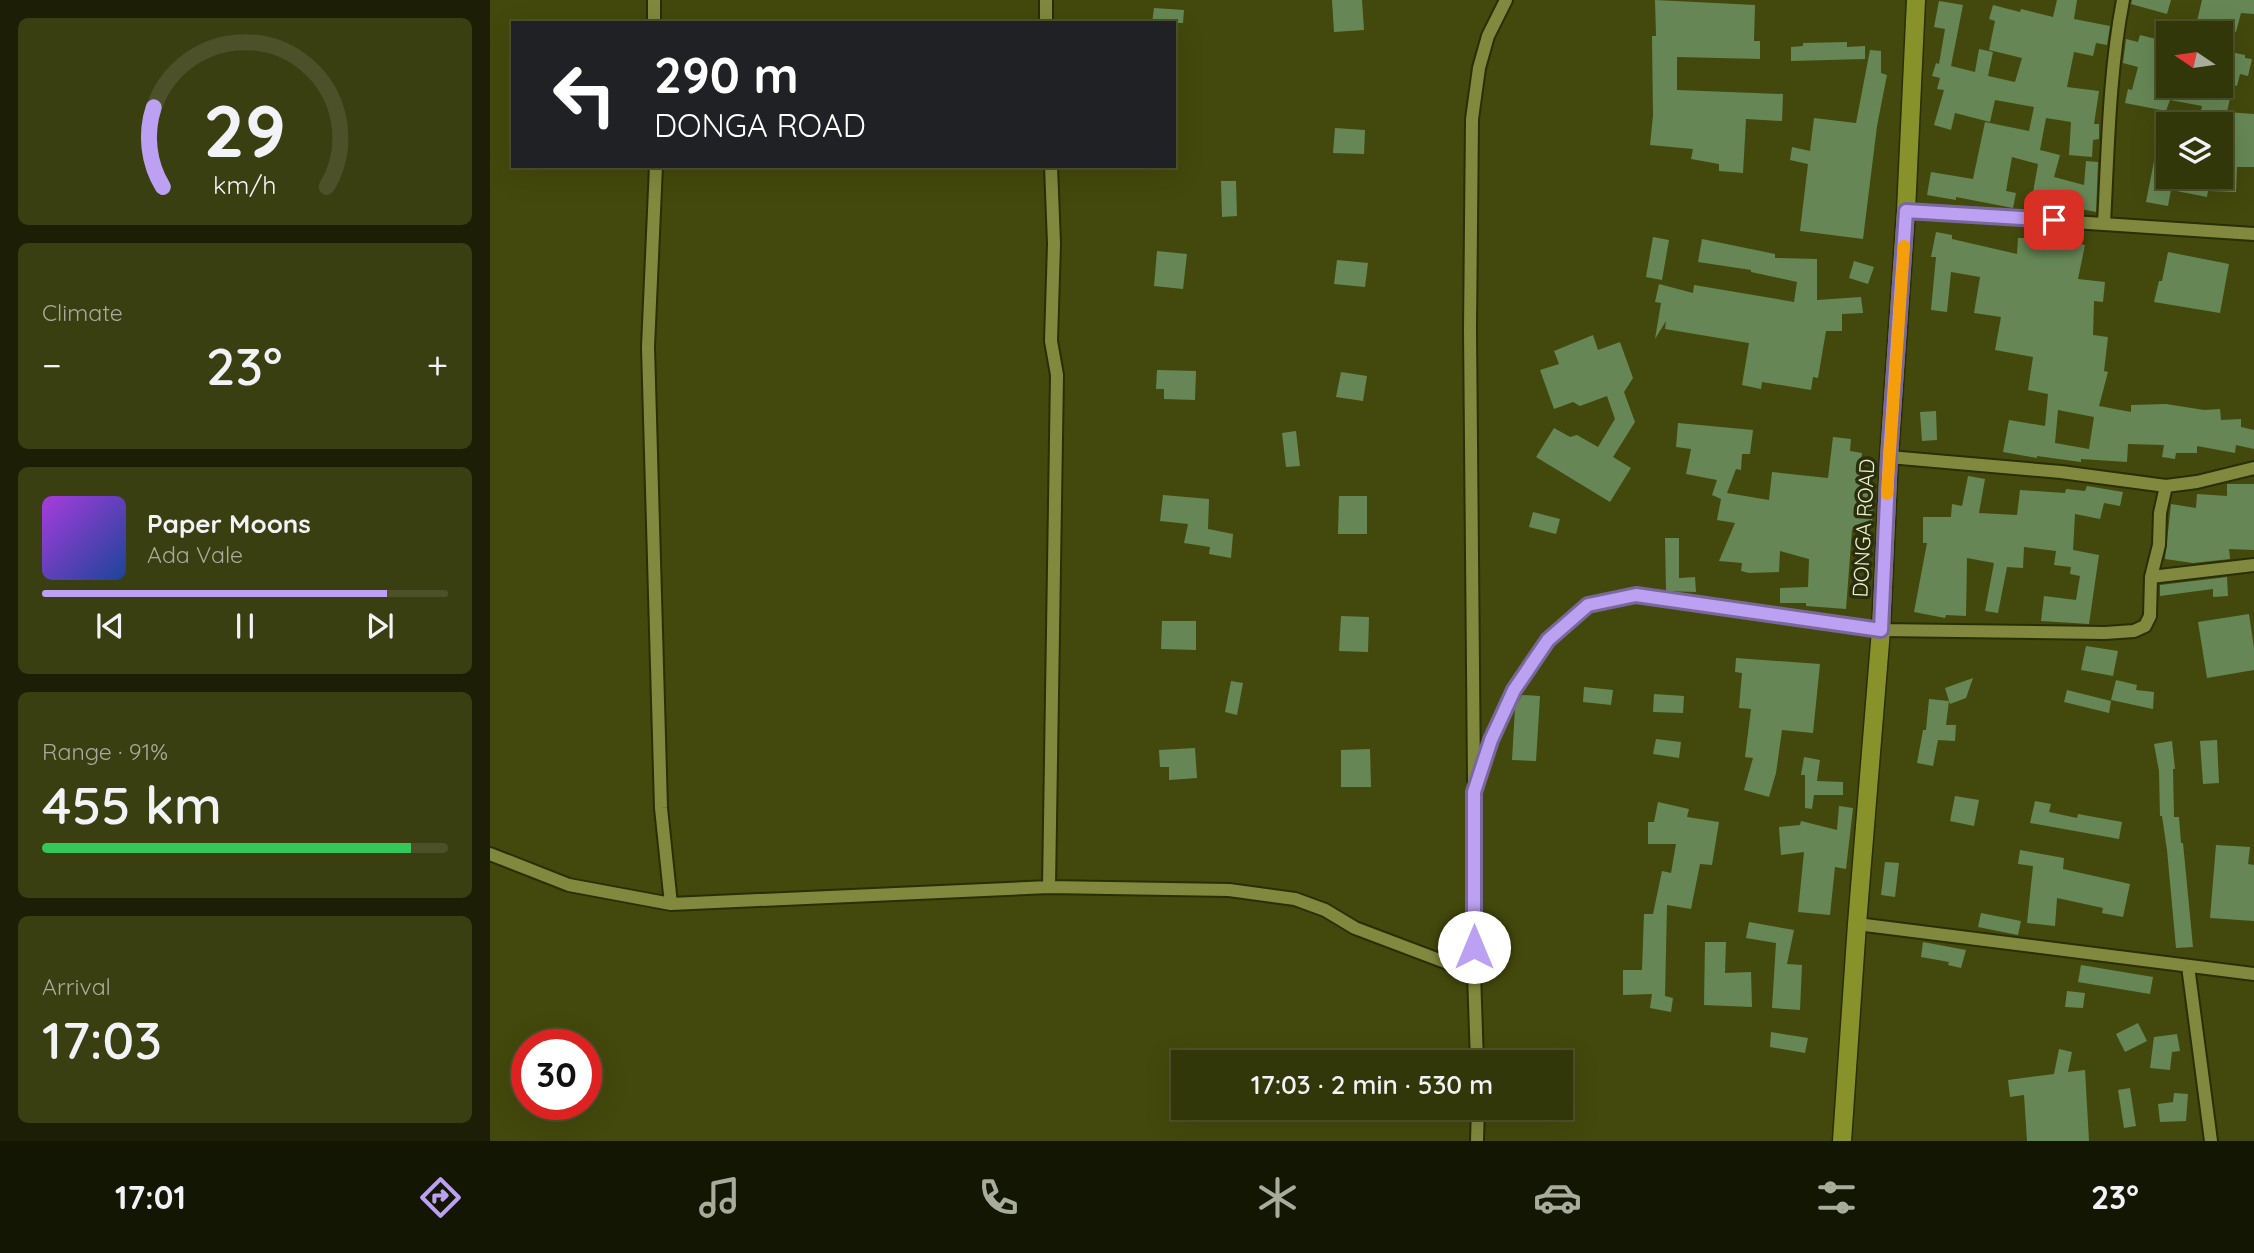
<!DOCTYPE html>
<meta charset="utf-8">
<style>
:root{--surface:#323709;--page:#3a3f12;--text:#f1f3f6;--muted:#a8ac9c;--line:#4d512a;--accent:#bca0f2}
body{margin:0;font-family:Quicksand,sans-serif;background:var(--page);color:var(--text);height:100vh;display:flex;flex-direction:column;font-size:26px;white-space:nowrap}
*{box-sizing:border-box;margin:0}
p{font-size:23px;color:var(--muted)}
.icon{flex:none;width:38px;height:38px;fill:none;stroke:currentColor;stroke-width:2;stroke-linecap:round;stroke-linejoin:round}
.map{position:relative;flex:1;overflow:hidden}
.drawer{display:flex;flex-direction:column;gap:18px;padding:18px;background:#1c1e05;width:490px}
.drawer>*{flex:none}
.top-card{position:absolute;left:21px;top:21px;width:665px;height:147px;border-radius:0px;box-shadow:0 7px 28px #0002,0 0 0 2px var(--line);background:#202124;color:#fff;overflow:hidden}
.needle{width:46px;rotate:283deg}
.buttons{position:absolute;left:1666px;top:21px;display:grid;gap:14px}
.buttons a{display:grid;place-items:center;width:77px;height:77px;border-radius:0px;background:var(--surface);box-shadow:0 7px 28px #0002,0 0 0 2px var(--line);font-size:35px}
.speed{position:absolute;left:21px;top:1029px;display:flex;gap:14px;font-size:35px;font-weight:700;text-align:center}
.speed>*{display:grid;place-content:center;width:91px;height:91px;border-radius:50%;background:var(--surface);box-shadow:0 7px 28px #0002,0 0 0 2px var(--line);line-height:1}
.speed .limit{border:10px solid #d22;background:#fff;color:#111}
.pin{position:absolute;display:grid;place-items:center;width:60px;height:60px;color:#fff;margin:-30px;border-radius:14px;box-shadow:0 4px 10px #0006}
.me{position:absolute;width:77px;margin:-38px;rotate:0deg;stroke-linejoin:round;filter:drop-shadow(0 0 5px #0008)}
.turn{display:flex;align-items:center;gap:24px;height:147px;padding:0 28px;font-size:32px}
.turn .icon{width:91px;height:91px;stroke-width:2.5}
.turn b{display:block;font-size:49px;line-height:60px}
.big{font-size:52px;font-weight:600;line-height:1.1}
.drawer .tile{flex:1;display:flex;flex-direction:column;justify-content:center;gap:10px;min-width:0;padding:0 24px;border-radius:10px;background:var(--page)}
.drawer .dial{align-items:center;gap:0}
.dial svg{height:182px;overflow:visible;fill:none;stroke:var(--line);stroke-width:7;stroke-linecap:round;text-anchor:middle}
.dial text{fill:var(--text);stroke:none}
.song{display:flex;align-items:center;gap:21px}
.cover{width:84px;height:84px;border-radius:10px;background:linear-gradient(135deg,hsl(280 70% 55%),hsl(220 70% 35%))}
.played{height:7px;border-radius:4px;background:linear-gradient(90deg,var(--accent) 85%,var(--line) 85%)}
.keys{display:flex;justify-content:space-around;direction:ltr}
.heat{display:flex;justify-content:space-between;align-items:center;font-size:38px;direction:ltr}
.charge{height:10px;border-radius:5px;background:linear-gradient(90deg,#34c759 91%,var(--line) 0)}
.trip{position:absolute;left:681px;top:1050px;width:402px;height:70px;border-radius:0px;background:var(--surface);box-shadow:0 7px 28px #0002,0 0 0 2px var(--line);font-weight:600;line-height:70px;text-align:center}
.tabs{display:flex;height:112px;justify-content:space-around;align-items:center;background:#141604;color:var(--muted)}
.tabs .icon{width:49px;height:49px}
.tabs .current{color:var(--accent)}
.tabs b{font-size:32px;color:var(--text)}
main{display:flex;flex:1;min-height:0}
.map>svg:first-child{display:block}
.building{fill:#668755;fill-rule:evenodd}
.lines{fill:none;stroke-linecap:round;stroke-linejoin:round}
.street-casing{stroke:#2a2e04;stroke-width:16}
.secondary-casing{stroke:#2a2e04;stroke-width:21}
.street{stroke:#80893e;stroke-width:12}
.secondary{stroke:#88922b;stroke-width:18}
.route-casing{stroke:#7a689d;stroke-width:18}
.route{stroke:#bca0f2;stroke-width:12}
.slow{stroke:#f59e0b;stroke-width:12}
.labels{text-anchor:middle;dominant-baseline:central;stroke-width:7;stroke-linejoin:round;paint-order:stroke}
.street-label{font-size:21px;fill:#ecf3cd;stroke:#2a2e0e}
</style>
<main>
<section class="drawer">
<div class="tile dial"><svg viewBox="0 0 100 80">
<path d="M14 69A42 42 0 1 1 86 69"/>
<path d="M14 69A42 42 0 0 1 10 34" stroke="#bca0f2"/>
<text x="50" y="56" font-size="32" font-weight="700">29</text>
<text x="50" y="72" font-size="11">km/h</text>
</svg></div>
<div class="tile"><p>Climate</p>
<div class="heat"><a>−</a><b class="big">23°</b><a>+</a></div>
</div>
<div class="tile">
<div class="song"><i class="cover"></i><div><b>Paper Moons</b><p>Ada Vale</p></div></div>
<div class="played"></div>
<div class="keys"><svg class="icon" aria-label="previous" viewBox="0 0 24 24"><path d="M18 5L8 12l10 7zM5 5v14"/></svg><svg class="icon" aria-label="pause" viewBox="0 0 24 24"><path d="M8 5v14M16 5v14"/></svg><svg class="icon" aria-label="next" viewBox="0 0 24 24"><path d="M6 5l10 7-10 7zM19 5v14"/></svg></div>
</div>
<div class="tile"><p>Range · 91%</p><b class="big">455 km</b><div class="charge"></div></div>
<div class="tile"><p>Arrival</p><b class="big">17:03</b></div>
</section>
<div class="map">
<svg width="1764" height="1141" viewBox="0 0 1764 1141">
<rect width="100%" height="100%" fill="#43490c"/>
<path class="building" d="M842,0H872L874,30L844,32Z
M1165,0L1265,5L1264,41H1270V59L1187,57V90L1293,94L1292,121L1256,119L1253,173L1229,171V164L1201,159L1203,149L1160,145L1163,116L1162,36H1166Z
M1567,0H1587L1584,19L1620,26L1617,45L1606,43L1603,56L1584,52L1577,87L1609,91L1604,124H1609V139L1603,140L1602,157L1579,155L1581,122L1556,118L1550,150L1570,155L1564,177L1594,185L1596,161L1608,162L1606,212L1564,204L1563,208L1541,204L1548,164L1522,157L1516,191L1526,193L1523,208L1466,197V200L1437,195L1441,172L1483,179L1495,122L1539,131L1544,107L1505,100L1500,122L1465,113L1461,130L1444,125L1454,90L1447,89L1450,78L1442,76L1446,63L1449,64L1455,29L1444,27L1449,1L1473,5L1461,66L1485,72L1489,49L1503,52L1498,76L1525,82L1532,58L1499,50L1505,21L1499,19L1503,5L1530,12L1531,9L1563,17Z
M1642,0H1681L1677,14L1641,4Z
M1712,0H1764V14L1751,13L1746,32L1731,28V27L1707,21Z
M664,8L694,10L693,23H662Z
M1650,35L1678,42V86L1700,92L1701,89L1731,96V50L1755,55V58L1762,59L1758,76L1750,74L1747,86L1743,85L1737,112L1764,114V167H1747L1746,192L1718,191L1717,197L1681,190L1678,206L1656,202L1673,115L1678,116V177H1731V124H1708L1712,106L1680,100L1676,111L1635,103L1638,89L1642,90L1648,67L1633,63L1636,39L1648,42Z
M1357,42V47L1375,46V59L1301,61V47L1313,46V43Z
M1380,50L1391,51V73L1397,75L1387,126L1373,239L1310,231L1318,164L1300,160L1302,147L1320,151L1324,118L1366,123Z
M845,128L875,130L874,154L843,153Z
M731,181H746L747,216L732,217Z
M1446,232L1462,235V239L1527,254L1528,238H1564L1595,245L1588,279L1615,282L1613,302L1604,301L1603,335L1618,337L1614,371L1618,372L1609,406L1641,412V405L1676,404L1714,410L1730,409L1731,420L1751,419V427L1764,430V449L1746,445L1745,453L1707,446V453H1686L1685,459L1672,457L1674,445L1638,444L1637,462L1591,459V462L1547,456V458L1513,452L1519,420L1555,426L1558,394L1538,390L1543,357L1505,350L1511,317L1484,313L1490,277L1461,272L1457,312L1441,310L1446,257H1441ZM1568,410L1604,417L1599,449L1565,443Z
M1163,237L1179,240L1172,280L1156,277Z
M1212,239L1285,254V258L1327,259V300L1371,297L1373,313L1352,314V331H1336L1328,378L1323,377L1321,390L1272,382L1271,389L1252,385L1259,343L1175,329L1176,321L1165,339L1171,303L1165,302L1169,284L1203,293L1204,285L1304,302L1307,282L1261,272V270L1208,262Z
M667,251L697,254L693,289L664,286Z
M1678,252L1739,264L1730,313L1664,302L1669,281H1672Z
M847,260L878,263L875,287L844,284Z
M1364,261L1384,267L1378,284L1359,278Z
M1103,335L1108,350L1130,342L1143,378L1134,392L1145,422L1123,457L1141,468L1120,502L1046,457L1064,428L1080,437L1087,435L1108,447L1125,419L1117,396L1090,406L1083,402L1064,409L1050,370L1069,364L1064,351Z
M667,370L706,371L705,400L674,399V389H666Z
M851,372L877,376L873,401L846,397Z
M1446,411L1447,440L1432,441L1430,412Z
M1188,423L1263,430L1260,454H1252L1251,470L1246,469L1237,493L1279,500L1282,472L1338,478L1343,437L1361,439L1360,451L1372,453L1369,481L1384,483L1382,526H1368V531L1362,530L1356,609L1316,606V603H1290V588L1318,587L1319,559L1290,551L1289,572L1259,573L1251,571L1252,563L1229,561L1245,523L1227,520L1231,499L1222,495L1227,480L1196,474L1201,449L1186,447Z
M806,431L810,466L796,467L792,433Z
M1478,476L1495,479L1489,513L1527,515L1530,490L1575,493L1576,489L1595,491L1597,486L1633,492L1630,506L1614,503L1610,519L1585,514L1583,550L1609,555L1599,624L1551,621L1554,596L1586,600L1590,576L1580,574L1581,567L1564,565L1566,551L1534,547L1533,568L1517,567L1508,613L1495,611L1504,563L1477,558L1476,616L1456,615L1455,618L1424,612L1437,543H1433V517H1461L1462,504L1472,506Z
M1737,484H1764V550L1739,549L1740,559L1703,563L1675,559L1681,504L1706,508L1707,494L1737,496Z
M673,495L719,499L718,529L743,534L741,558L719,554L720,547L694,543L698,524L670,521Z
M849,496H877V534H848Z
M1043,512L1070,519L1066,534L1039,527Z
M1175,538H1189V578L1205,577L1206,592L1176,591Z
M1737,577L1738,596L1723,597V589L1670,596V585Z
M1759,614L1764,648V670L1717,678L1708,622Z
M851,616L879,617L878,652L849,651Z
M672,621H706V650L671,649Z
M1596,646L1628,651L1623,676L1591,670Z
M1246,658L1330,664L1323,733L1292,730L1286,773L1279,797L1254,790L1263,758L1255,757L1261,709L1249,708L1252,673L1245,672Z
M1483,678L1476,698L1460,704L1455,688Z
M1626,680L1647,685L1646,690L1664,692L1663,709L1621,700Z
M741,681L753,683L747,715L735,712Z
M1094,687L1123,690L1121,705L1093,702Z
M1577,690L1621,701L1619,713L1574,702Z
M1164,694L1194,696L1193,713L1163,712Z
M1032,695L1050,696L1046,761L1022,760L1025,708Z
M1439,699L1459,701L1456,725H1466L1465,741L1448,740L1443,766L1427,763L1433,730H1436Z
M1166,739L1191,742L1189,758L1163,754Z
M1727,740L1729,783L1713,784L1710,741Z
M1682,741L1685,769H1683L1684,817H1689L1691,843H1693L1703,947L1686,948L1677,850L1672,816H1670L1669,771L1664,744Z
M705,748L707,778L679,780V767H670L669,750Z
M880,749L881,787H851V750Z
M1314,757L1330,760L1327,781L1353,782V795H1324L1322,809L1315,808V775H1311Z
M1465,796L1489,800L1484,826L1460,821Z
M1545,801L1561,804L1559,812L1587,818L1588,814L1632,822L1629,839L1540,823Z
M1168,802L1199,809L1197,817L1229,822L1222,865L1210,864L1201,909L1177,905L1175,996L1183,998L1181,1012L1160,1008L1162,994L1133,995V970H1152L1154,914H1163L1172,871L1181,873L1186,844H1158V822H1164Z
M1349,806L1363,808L1356,869L1345,867L1340,915L1308,912L1314,852L1291,855L1289,827L1310,825L1311,821L1347,830Z
M1726,845L1760,847L1758,864L1764,865V921L1720,918Z
M1530,850L1574,858L1573,869L1640,884L1633,917L1612,913L1613,908L1567,898L1565,926L1537,923L1543,866L1528,864Z
M1395,862L1409,863L1405,897L1391,895Z
M1491,913L1531,921L1528,935L1488,927Z
M1259,922L1304,930L1297,964L1312,965L1310,1010L1282,1008L1286,943L1256,938Z
M1215,942H1236L1235,973L1261,972L1262,1007L1214,1005Z
M1433,942L1476,950L1471,968L1458,965L1459,962L1431,957Z
M1591,965L1663,977L1660,994L1588,982Z
M1577,991L1595,993L1593,1008L1575,1007Z
M1648,1023L1657,1041L1635,1052L1626,1034Z
M1281,1032L1318,1038L1315,1053L1280,1047Z
M1687,1034L1690,1051L1682,1052L1680,1070L1660,1068L1664,1037Z
M1569,1049L1582,1052L1578,1072L1595,1070L1599,1141H1537L1534,1095L1520,1097L1518,1080L1564,1074Z
M1640,1088L1646,1126L1634,1128L1628,1090Z
M1684,1093L1698,1094L1696,1121L1670,1122L1668,1104L1683,1102Z"/>
<g class="lines">
<defs>
<path id="street" d="M164,0V23
M556,0V23
M166,166L158,347L171,808L181,904
M1416,211L1764,234
M1614,223C1618,149 1619,73 1633,0
M1399,457L1571,472L1676,486L1707,482L1764,468
M1661,577L1764,565
M984,781L980,330L982,119L989,68L998,36L1016,0
M0,854L79,885L181,904L559,887L739,890L805,899L835,910L865,928L984,973L987,1062
M559,887L567,375L561,341L564,244L561,166
M1367,924L1764,974
M1698,966L1721,1141
M984,973V792L1001,740L1024,690L1058,640L1098,605L1145,595L1391,630L1615,633L1644,631L1655,626L1660,616L1661,577L1669,545L1670,513L1676,486
M987,1141L988,1108"/>
<path id="secondary" d="M1352,1141L1367,924L1391,630L1399,457L1416,211L1426,0"/>
</defs>
<use href="#street" class="street-casing"/>
<use href="#secondary" class="secondary-casing"/>
<use href="#street" class="street"/>
<use href="#secondary" class="secondary"/>
</g>
<g class="lines">
<defs>
<path id="route" d="M984,947V792L1001,740L1024,690L1058,640L1098,605L1146,595L1391,630L1399,457L1416,211L1564,220"/>
</defs>
<use href="#route" class="route-casing"/>
<use href="#route" class="route"/>
<path class="slow" d="M1397,494L1414,246"/>
</g>
<g class="labels">
<g class="street-label">
<text transform="translate(1373 528) rotate(-87)">DONGA ROAD</text>
</g>
</g>
</svg>
<div class="buttons">
<a><svg class="needle" viewBox="-14 -14 28 28"><path d="M0-13l5 13h-10z" fill="#e53935"/><path d="M0 13l5-13h-10z" fill="#a8ac9c"/></svg></a>
<a><svg class="icon" aria-label="layers" viewBox="0 0 24 24"><path d="M12 4l9 5-9 5-9-5zM3 14l9 5 9-5"/></svg></a>
</div>
<div class="speed"><div class="limit">30</div></div>
<div class="pin" style="left:1564px;top:220px;background:#d93025"><svg class="icon" aria-label="arrive" viewBox="0 0 24 24"><path d="M6 21V4h12l-3 4 3 4H6"/></svg></div>
<svg class="me" style="left:984px;top:947px" viewBox="-20 -20 40 40"><circle r="19" fill="#fff"/><path d="M0-13L10 11 0 6-10 11z" fill="#bca0f2"/></svg>
<div class="trip">17:03 · 2 min · 530 m</div>
<div class="top-card">
<div class="turn"><svg class="icon" aria-label="left" viewBox="0 0 24 24"><path d="M17 20v-9H6M10 6l-5 5 5 5"/></svg><div><b>290 m</b>DONGA ROAD</div></div>
</div>
</div>
</main>
<nav class="tabs">
<b>17:01</b>
<svg class="icon current" aria-label="directions" viewBox="0 0 24 24"><path d="M12 3l9 9-9 9-9-9zM9 14v-3h6M13 9l2 2-2 2"/></svg>
<svg class="icon" aria-label="music" viewBox="0 0 24 24"><path d="M9 18V5l10-2v13"/><circle cx="6" cy="18" r="3"/><circle cx="16" cy="16" r="3"/></svg>
<svg class="icon" aria-label="phone" viewBox="0 0 24 24"><path d="M5 4h4l2 5-3 2q2 4 5 5l2-3 5 2v4C11 20 4 13 5 4z"/></svg>
<svg class="icon" aria-label="climate" viewBox="0 0 24 24"><path d="M12 3v18M4 7l16 10M4 17L20 7"/></svg>
<svg class="icon" aria-label="car" viewBox="0 0 24 24"><path d="M5 17H2v-5l4-1 3-4h7l3 4 3 1v5h-3M9 17h6M6 11h13"/><circle cx="7" cy="17" r="2"/><circle cx="17" cy="17" r="2"/></svg>
<svg class="icon" aria-label="filters" viewBox="0 0 24 24"><path d="M4 7h16M4 17h16"/><circle cx="9" cy="7" r="2"/><circle cx="15" cy="17" r="2"/></svg>
<b>23°</b>
</nav>
